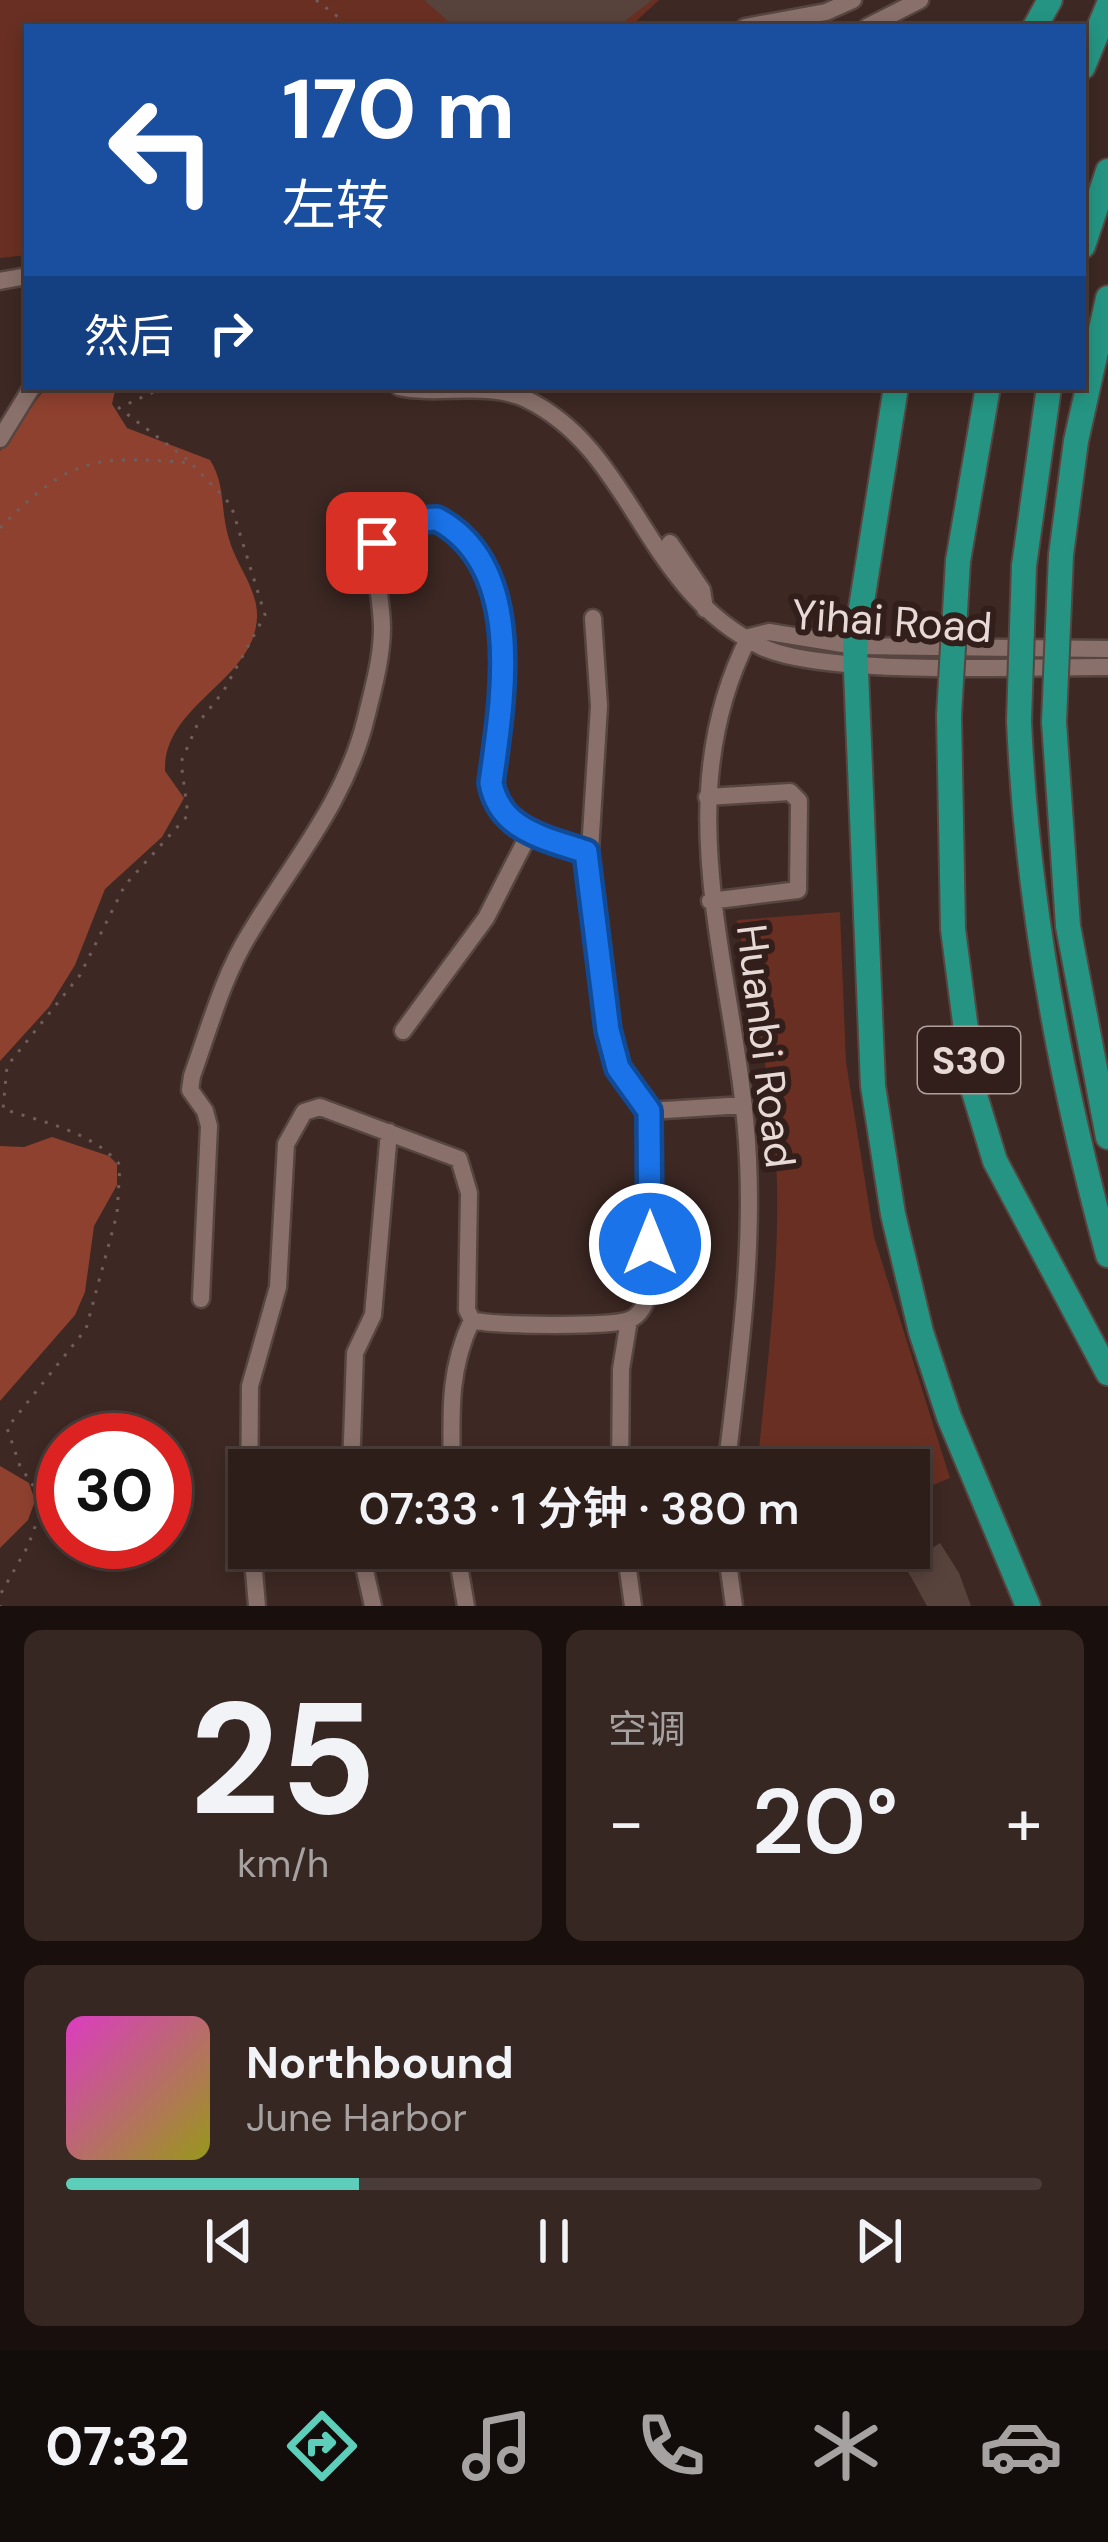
<!DOCTYPE html>
<html lang="zh">
<meta charset="utf-8">
<style>
:root{--surface:#2e1e1a;--page:#362723;--text:#f1f3f6;--muted:#a7a2a2;--line:#493c39;--accent:#5dceb9}
body{margin:0;font-family:"DM Sans","Noto Sans SC",sans-serif;background:var(--page);color:var(--text);height:100vh;display:flex;flex-direction:column;font-size:45px;white-space:nowrap}
*{box-sizing:border-box;margin:0}
p{font-size:39px;color:var(--muted)}
.icon{flex:none;width:66px;height:66px;fill:none;stroke:currentColor;stroke-width:2;stroke-linecap:round;stroke-linejoin:round}
.map{position:relative;height:1606px;overflow:hidden}
.side{display:flex;flex-direction:column;gap:24px;padding:24px;background:#19100e;flex:1}
.side>*{flex:none}
.hud{position:absolute;left:24px;top:24px;width:1062px;height:366px;border-radius:0px;box-shadow:0 6px 18px #0003,0 0 0 3px var(--line);background:#1a4fa0;color:#fff;overflow:hidden}
.speed{position:absolute;left:36px;top:1413px;display:flex;gap:24px;font-size:60px;font-weight:700;text-align:center}
.speed>*{display:grid;place-content:center;width:156px;height:156px;border-radius:50%;background:var(--surface);box-shadow:0 6px 18px #0003,0 0 0 3px var(--line);line-height:1}
.speed .limit{border:18px solid #d22;background:#fff;color:#111}
.pin{position:absolute;display:grid;place-items:center;width:102px;height:102px;color:#fff;margin:-51px;border-radius:24px;box-shadow:0 6px 18px #0006}
.me{position:absolute;width:132px;margin:-66px;rotate:0deg;stroke-linejoin:round;filter:drop-shadow(0 0 9px #0008)}
.turn{display:flex;align-items:center;gap:42px;height:252px;padding:0 60px;font-size:54px}
.turn .icon{width:156px;height:156px;stroke-width:2.5}
.turn b{display:block;font-size:84px;line-height:102px}
.then{display:flex;align-items:center;height:114px;padding:0 60px;background:#0003;gap:24px;font-size:45px}
.big{font-size:90px;font-weight:600;line-height:1.1}
.side .card{flex:1;display:flex;flex-direction:column;justify-content:center;gap:18px;min-width:0;padding:0 42px;border-radius:18px;background:var(--page)}
.side .dial{align-items:center;gap:0}
.dial b{font-size:156px;line-height:1}
.song{display:flex;align-items:center;gap:36px}
.cover{width:144px;height:144px;border-radius:18px;background:linear-gradient(135deg,hsl(310 70% 55%),hsl(60 70% 35%))}
.played{height:12px;border-radius:6px;background:linear-gradient(90deg,var(--accent) 30%,var(--line) 30%)}
.keys{display:flex;justify-content:space-around;direction:ltr}
.heat{display:flex;justify-content:space-between;align-items:center;font-size:66px;direction:ltr}
.side .tiles{flex:1;display:grid;gap:24px;grid-template-columns:1fr 1fr}
.card:last-child{grid-column:span 2}
.trip{position:absolute;left:228px;top:1449px;width:702px;height:120px;border-radius:0px;background:var(--surface);box-shadow:0 6px 18px #0003,0 0 0 3px var(--line);font-weight:600;line-height:120px;text-align:center}
.dock{display:flex;height:192px;justify-content:space-around;align-items:center;background:#120c0a;color:var(--muted)}
.dock .icon{width:84px;height:84px}
.dock .on{color:var(--accent)}
.dock b{font-size:54px;color:var(--text)}
.map>svg:first-child{display:block}
.green{fill:#692f22}
.forest{fill:#8f412f}
.building{fill:#58423c}
.lines{fill:none;stroke-linecap:round;stroke-linejoin:round}
.minor-casing{stroke:#564540;stroke-width:21}
.highway-casing{stroke:#564540;stroke-width:28}
.path{stroke:#715e5a;stroke-width:3;stroke-dasharray:3 9;stroke-linecap:butt}
.minor{stroke:#89706a;stroke-width:16}
.highway{stroke:#259482;stroke-width:24}
.highway-bridge-casing{stroke:#564540;stroke-width:28;stroke-linecap:butt}
.highway-bridge{stroke:#259482;stroke-width:24}
.route-casing{stroke:#114b97;stroke-width:30}
.route{stroke:#1a73e8;stroke-width:21}
.labels{text-anchor:middle;dominant-baseline:central;stroke-width:12;stroke-linejoin:round;paint-order:stroke}
.shield{fill:#321e1a;stroke:#b1a19d;stroke-width:3}
.shield-label{font-size:39px;font-weight:bold;fill:#e7d9d5}
.street-label{font-size:42px;fill:#e7d9d5;stroke:#321e1a}
</style>
<div class="map">
<svg width="1108" height="1606" viewBox="0 0 1108 1606">
<rect width="100%" height="100%" fill="#3d2823"/>
<path class="green" d="M0,0H659L630,27H27V255L0,258Z
M840,912L846,1062L874,1237L950,1478L909,1495V1470H757C766,1375 779,1280 777,1184C775,1095 755,1007 737,920Z"/>
<path class="forest" d="M46,387H116L112,404L127,428L210,460C226,485 220,511 229,539C236,565 258,589 257,617C255,681 163,704 165,771L184,798L162,837L105,889L75,965L49,1007L0,1061V451Z
M52,1137L109,1156L117,1164V1185L94,1226L85,1292L75,1315L0,1401V1146L24,1147Z
M0,1466L29,1483L35,1501L28,1520L0,1548Z"/>
<path class="building" d="M424,0H652L617,27H455Z
M940,1543L959,1573L971,1606H927L905,1566Z"/>
<g class="lines">
<defs>
<path id="minor" d="M745,27L826,12L853,0
M867,27L920,0
M0,281L27,276
M399,387C439,396 488,381 526,399C634,451 642,589 762,647C826,677 1029,666 1108,667
M0,439L32,387
M670,543L702,590L705,609
M593,618L599,706L588,883L608,1030L618,1068L649,1111
M749,637L769,632L855,646L1108,649
M707,797L790,792L799,801L798,890L710,901
M403,1031L486,918L530,832
M201,1299L209,1126L205,1111L190,1090L192,1076C209,1029 223,976 250,933C293,861 346,801 366,718C373,689 382,658 382,628C382,576 349,512 437,519C526,567 503,702 491,783C500,830 546,838 586,852
M351,1470L355,1353L373,1315L389,1132
M452,1470C451,1415 448,1370 472,1320
M620,1470L621,1369L629,1320
M726,1470C738,1367 753,1264 748,1159C740,983 662,807 749,637
M249,1518L250,1386L278,1287L286,1144L304,1112L320,1107L459,1159L469,1193L467,1310L472,1320C493,1326 610,1327 629,1320C642,1315 646,1301 651,1289L649,1111L744,1105
M252,1548L257,1606
M360,1548L373,1606
M456,1548L466,1606
M625,1548L633,1606
M726,1548L734,1606"/>
<path id="highway" d="M1035,27L1050,0
M1083,67L1108,6
M1083,246L1108,171
M896,387L855,646L873,1086L893,1214L921,1332L949,1417L1028,1606
M1061,555L1076,441L1108,298
M958,561L988,387
M1024,566L1049,387
M949,715L953,929L974,1092L995,1161L1108,1373
M1019,721C1027,902 1060,1080 1108,1255
M1054,722L1068,926L1108,1137"/>
</defs>
<use href="#minor" class="minor-casing"/>
<use href="#highway" class="highway-casing"/>
<path class="path" d="M316,0L351,27
M164,387L119,408L188,460
M0,528C70,457 93,455 191,463L231,505L265,615L223,692L198,723L181,762L188,815L125,885L80,975L7,1066L3,1109C43,1122 93,1132 120,1165L117,1214L86,1329L7,1428L20,1466L44,1502L28,1546L0,1595
M0,1605V1606"/>
<use href="#minor" class="minor"/>
<use href="#highway" class="highway"/>
<defs>
<path id="highway-bridge" d="M949,715L958,561
M1019,721L1024,566
M1054,722L1061,555"/>
</defs>
<use href="#highway-bridge" class="highway-bridge-casing"/>
<use href="#highway-bridge" class="highway-bridge"/>
</g>
<g class="lines">
<defs>
<path id="route" d="M377,543L405,521L437,519C527,567 502,702 491,783C500,831 546,838 586,852L608,1030L618,1068L649,1111L650,1244"/>
</defs>
<use href="#route" class="route-casing"/>
<use href="#route" class="route"/>
</g>
<g class="labels">
<rect class="shield" x="918" y="1027" width="102" height="66" rx="9"/>
<g class="shield-label">
<text x="969" y="1060">S30</text>
</g>
<g class="street-label">
<text transform="translate(892 621) rotate(4)">Yihai Road</text>
<text transform="translate(766 1046) rotate(83)">Huanbi Road</text>
</g>
</g>
</svg>
<div class="speed"><div class="limit">30</div></div>
<div class="pin" style="left:377px;top:543px;background:#d93025"><svg class="icon" aria-label="arrive" viewBox="0 0 24 24"><path d="M6 21V4h12l-3 4 3 4H6"/></svg></div>
<svg class="me" style="left:650px;top:1244px" viewBox="-20 -20 40 40"><circle r="17" fill="#1a73e8" stroke="#fff" stroke-width="3"/><path d="M0-11L8 9 0 5-8 9z" fill="#fff"/></svg>
<div class="trip">07:33 · 1 分钟 · 380 m</div>
<div class="hud">
<div class="turn"><svg class="icon" aria-label="left" viewBox="0 0 24 24"><path d="M17 20v-9H6M10 6l-5 5 5 5"/></svg><div><b>170 m</b>左转</div></div>
<div class="then">然后<svg class="icon" aria-label="right" viewBox="0 0 24 24"><path d="M7 20v-9h11M14 6l5 5-5 5"/></svg></div>
</div>
</div>
<section class="side">
<div class="tiles">
<div class="card dial"><b>25</b><p>km/h</p></div>
<div class="card"><p>空调</p>
<div class="heat"><a>−</a><b class="big">20°</b><a>+</a></div>
</div>
<div class="card">
<div class="song"><i class="cover"></i><div><b>Northbound</b><p>June Harbor</p></div></div>
<div class="played"></div>
<div class="keys"><svg class="icon" aria-label="previous" viewBox="0 0 24 24"><path d="M18 5L8 12l10 7zM5 5v14"/></svg><svg class="icon" aria-label="pause" viewBox="0 0 24 24"><path d="M8 5v14M16 5v14"/></svg><svg class="icon" aria-label="next" viewBox="0 0 24 24"><path d="M6 5l10 7-10 7zM19 5v14"/></svg></div>
</div>
</div>
</section>
<nav class="dock">
<b>07:32</b>
<svg class="icon on" aria-label="directions" viewBox="0 0 24 24"><path d="M12 3l9 9-9 9-9-9zM9 14v-3h6M13 9l2 2-2 2"/></svg>
<svg class="icon" aria-label="music" viewBox="0 0 24 24"><path d="M9 18V5l10-2v13"/><circle cx="6" cy="18" r="3"/><circle cx="16" cy="16" r="3"/></svg>
<svg class="icon" aria-label="phone" viewBox="0 0 24 24"><path d="M5 4h4l2 5-3 2q2 4 5 5l2-3 5 2v4C11 20 4 13 5 4z"/></svg>
<svg class="icon" aria-label="climate" viewBox="0 0 24 24"><path d="M12 3v18M4 7l16 10M4 17L20 7"/></svg>
<svg class="icon" aria-label="car" viewBox="0 0 24 24"><path d="M5 17H2v-5l4-1 3-4h7l3 4 3 1v5h-3M9 17h6M6 11h13"/><circle cx="7" cy="17" r="2"/><circle cx="17" cy="17" r="2"/></svg>
</nav>
